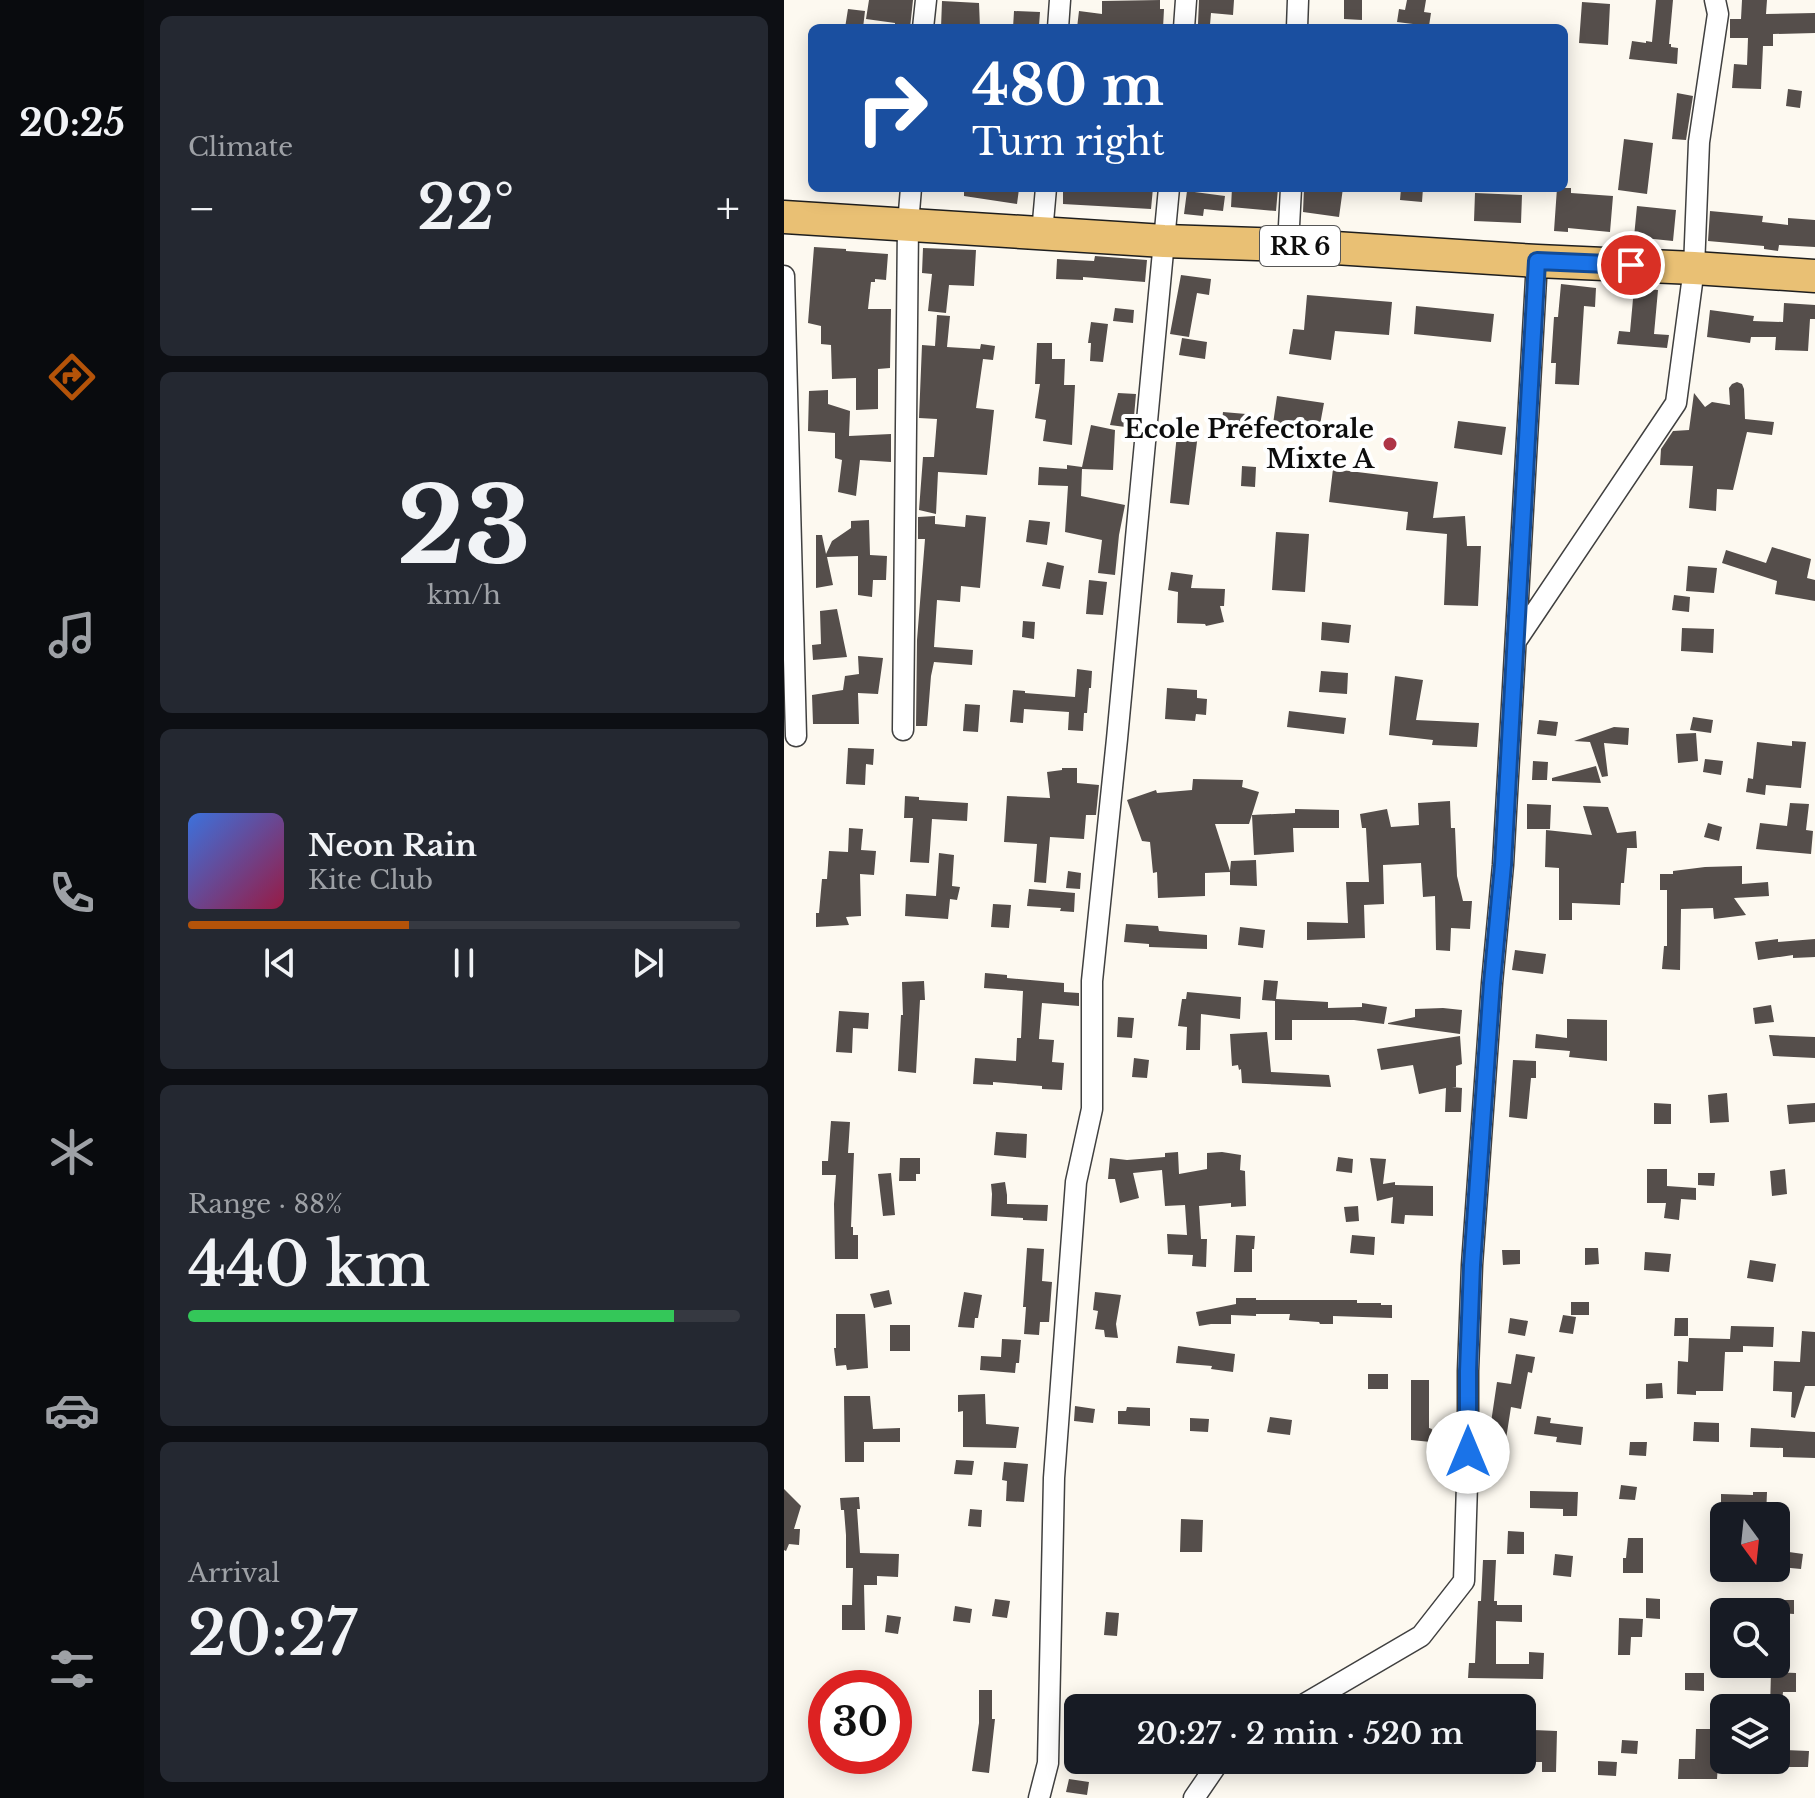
<!DOCTYPE html>
<meta charset="utf-8">
<style>
:root{--surface:#171b24;--page:#242831;--text:#f1f3f6;--muted:#9ea1a6;--line:#363941;--accent:#b45309}
body{margin:0;font-family:"Libre Baskerville",serif;background:var(--page);color:var(--text);height:100vh;display:flex;flex-direction:column;font-size:30px;white-space:nowrap}
*{box-sizing:border-box;margin:0}
p{font-size:26px;color:var(--muted)}
.icon{flex:none;width:44px;height:44px;fill:none;stroke:currentColor;stroke-width:2;stroke-linecap:round;stroke-linejoin:round}
.map{position:relative;flex:1;overflow:hidden}
.panel{display:flex;flex-direction:column;gap:16px;padding:16px;background:#0d0f14;width:640px}
.panel>*{flex:none}
.guide{position:absolute;left:24px;top:24px;width:760px;height:168px;border-radius:12px;box-shadow:0 4px 20px #0003;background:#1a4fa0;color:#fff;overflow:hidden}
.needle{width:52px;rotate:165deg}
.buttons{position:absolute;left:926px;top:1502px;display:grid;gap:16px}
.buttons a{display:grid;place-items:center;width:80px;height:80px;border-radius:12px;background:var(--surface);box-shadow:0 4px 20px #0003;font-size:40px}
.speed{position:absolute;left:24px;top:1670px;display:flex;gap:16px;font-size:40px;font-weight:700;text-align:center}
.speed>*{display:grid;place-content:center;width:104px;height:104px;border-radius:50%;background:var(--surface);box-shadow:0 4px 20px #0003;line-height:1}
.speed .limit{border:12px solid #d22;background:#fff;color:#111}
.pin{position:absolute;display:grid;place-items:center;width:68px;height:68px;color:#fff;margin:-34px;border:4px solid #fff;border-radius:50%;box-shadow:0 2px 8px #0007}
.me{position:absolute;width:88px;margin:-44px;rotate:0deg;stroke-linejoin:round;filter:drop-shadow(0 0 6px #0008)}
.turn{display:flex;align-items:center;gap:28px;height:168px;padding:0 32px;font-size:36px}
.turn .icon{width:104px;height:104px;stroke-width:2.5}
.turn b{display:block;font-size:56px;line-height:68px}
.big{font-size:60px;font-weight:600;line-height:1.1}
.panel .widget{flex:1;display:flex;flex-direction:column;justify-content:center;gap:12px;min-width:0;padding:0 28px;border-radius:12px;background:var(--page)}
.panel .dial{align-items:center;gap:0}
.dial b{font-size:104px;line-height:1}
.song{display:flex;align-items:center;gap:24px}
.cover{width:96px;height:96px;border-radius:12px;background:linear-gradient(135deg,hsl(220 70% 55%),hsl(340 70% 35%))}
.played{height:8px;border-radius:4px;background:linear-gradient(90deg,var(--accent) 40%,var(--line) 40%)}
.keys{display:flex;justify-content:space-around;direction:ltr}
.heat{display:flex;justify-content:space-between;align-items:center;font-size:44px;direction:ltr}
.charge{height:12px;border-radius:6px;background:linear-gradient(90deg,#34c759 88%,var(--line) 0)}
.trip{position:absolute;left:280px;top:1694px;width:472px;height:80px;border-radius:12px;background:var(--surface);box-shadow:0 4px 20px #0003;font-weight:600;line-height:80px;text-align:center}
main{display:flex;flex:1;min-height:0}
.menu{display:flex;flex-direction:column;width:144px;justify-content:space-around;align-items:center;background:#090b0e;color:var(--muted)}
.menu .icon{width:56px;height:56px}
.menu .on{color:var(--accent)}
.menu b{font-size:36px;color:var(--text)}
.map>svg:first-child{display:block}
.building{fill:#554e4b}
.lines{fill:none;stroke-linecap:round;stroke-linejoin:round}
.street-casing{stroke:#404040;stroke-width:23}
.primary-casing{stroke:#1e1e1e;stroke-width:35}
.street{stroke:#fff;stroke-width:20}
.primary{stroke:#e9c074;stroke-width:32}
.route-casing{stroke:#114b97;stroke-width:20}
.route{stroke:#1a73e8;stroke-width:14}
.poi-dot{fill:#ae3547;stroke:#fff;stroke-width:3}
.labels{text-anchor:middle;dominant-baseline:central;stroke-width:8;stroke-linejoin:round;paint-order:stroke}
.shield{fill:#fff;stroke:#565656;stroke-width:2}
.shield-label{font-size:24px;font-weight:bold;fill:#0d0d0d}
.poi-label{font-size:26px;font-weight:bold;fill:#0d0d0d;stroke:#fff;text-anchor:end}
</style>
<main>
<nav class="menu">
<b>20:25</b>
<svg class="icon on" aria-label="directions" viewBox="0 0 24 24"><path d="M12 3l9 9-9 9-9-9zM9 14v-3h6M13 9l2 2-2 2"/></svg>
<svg class="icon" aria-label="music" viewBox="0 0 24 24"><path d="M9 18V5l10-2v13"/><circle cx="6" cy="18" r="3"/><circle cx="16" cy="16" r="3"/></svg>
<svg class="icon" aria-label="phone" viewBox="0 0 24 24"><path d="M5 4h4l2 5-3 2q2 4 5 5l2-3 5 2v4C11 20 4 13 5 4z"/></svg>
<svg class="icon" aria-label="climate" viewBox="0 0 24 24"><path d="M12 3v18M4 7l16 10M4 17L20 7"/></svg>
<svg class="icon" aria-label="car" viewBox="0 0 24 24"><path d="M5 17H2v-5l4-1 3-4h7l3 4 3 1v5h-3M9 17h6M6 11h13"/><circle cx="7" cy="17" r="2"/><circle cx="17" cy="17" r="2"/></svg>
<svg class="icon" aria-label="filters" viewBox="0 0 24 24"><path d="M4 7h16M4 17h16"/><circle cx="9" cy="7" r="2"/><circle cx="15" cy="17" r="2"/></svg>
</nav>
<section class="panel">
<div class="widget"><p>Climate</p>
<div class="heat"><a>−</a><b class="big">22°</b><a>+</a></div>
</div>
<div class="widget dial"><b>23</b><p>km/h</p></div>
<div class="widget">
<div class="song"><i class="cover"></i><div><b>Neon Rain</b><p>Kite Club</p></div></div>
<div class="played"></div>
<div class="keys"><svg class="icon" aria-label="previous" viewBox="0 0 24 24"><path d="M18 5L8 12l10 7zM5 5v14"/></svg><svg class="icon" aria-label="pause" viewBox="0 0 24 24"><path d="M8 5v14M16 5v14"/></svg><svg class="icon" aria-label="next" viewBox="0 0 24 24"><path d="M6 5l10 7-10 7zM19 5v14"/></svg></div>
</div>
<div class="widget"><p>Range · 88%</p><b class="big">440 km</b><div class="charge"></div></div>
<div class="widget"><p>Arrival</p><b class="big">20:27</b></div>
</section>
<div class="map">
<svg width="1031" height="1798" viewBox="0 0 1031 1798">
<rect width="100%" height="100%" fill="#fdf9f0"/>
<path class="building" d="M85,0H129L126,28H111V23L82,19Z
M376,0V9H380L379,28H357V26L293,28L295,11L318,14V1Z
M415,0H450L449,15L427,13L426,25L414,24Z
M560,0H578V20L560,19Z
M623,0H642L640,12L647,13L645,26L613,22L615,9L621,10Z
M872,0H889L885,44H887V47L894,48L893,64L845,59L848,41L862,43V41L868,42Z
M958,0H983L982,14L1031,13V33L989,34V46H979L977,89L948,88L950,64L963,65L964,38H946V19H957Z
M158,1L195,3L196,28H157Z
M798,2L826,4L824,45L795,43Z
M64,9L81,11L79,28H61Z
M230,11L256,12L255,26L229,28Z
M1004,89L1018,91L1016,108L1002,106Z
M893,93L909,96L902,140L888,139Z
M840,139L869,143L863,194L834,190Z
M180,188L235,189L233,204L180,196Z
M279,188L351,191V188H369L367,209L279,204Z
M448,188H494L492,211L447,207Z
M520,188H559L555,217L519,212Z
M617,188H639L638,202L616,200Z
M773,188H787V193L829,196L826,232L784,228V232L770,231Z
M403,191L441,196L439,211L420,209L419,216L400,214Z
M691,193L738,195L737,223L690,221Z
M853,206L892,210L889,241L850,237Z
M926,211L979,216L978,222L1004,225V218L1031,220V247L995,245L994,251L980,249V246L924,241Z
M30,247L62,249V251L104,254L102,280L91,279V282H87L84,309H107L106,368L94,369V409L72,410V378L48,379L47,345L37,344V326L24,323Z
M139,248L192,250L190,286L165,285L162,313L144,311L148,274L138,273Z
M311,256L363,260L361,282L299,277V280L272,279L273,259L310,261Z
M397,275L427,279L425,295L413,293L405,337L386,334Z
M777,284L812,288L811,307L800,306L795,385L771,384L772,363H767L770,317H774Z
M850,288L874,290L870,334L885,335L883,348L833,344L835,331L846,332Z
M523,295L608,302L605,335L551,331L547,360L505,354L509,329L520,330Z
M1000,303L1031,305V319H1026L1024,351L991,350L992,337H967L966,343L923,337L926,310L970,316L969,321L999,322Z
M632,306L710,314L707,342L630,334Z
M331,308L350,310L349,323L329,321Z
M153,315L166,316L163,347L196,349L197,344L211,346L209,360L199,359L192,408L210,410L203,475L154,472L152,514L135,510L139,457H150L153,419L135,418L138,345L151,346Z
M307,322L324,324L319,362L306,361L307,343H304Z
M398,338L423,342L421,359L395,355Z
M253,343H268V359H281L280,385H291L288,445L259,441L262,420L251,418L256,384H251Z
M953,382L958,384L960,389L961,419L990,422L988,435L963,432L949,490L933,489L932,511L905,508L909,466L876,465L877,449L889,431L905,430L910,393L921,407L928,402L946,405L945,388L948,384Z
M44,390V404L66,411L65,436L107,434V462L76,460L72,496L54,492L58,460L51,458V433L24,431L25,391Z
M334,393L352,394L349,428L326,425Z
M493,396L540,403L535,430L489,424Z
M439,412L462,414L460,431L437,429Z
M674,421L722,427L718,455L670,448Z
M394,424L415,426L405,505L386,503Z
M307,425L331,430L329,470L298,469L297,496L341,505L335,535L331,575L314,573L318,540L281,532L284,486L254,485L255,467L283,469V465L298,467Z
M458,466L472,467L471,487L457,486Z
M549,469L654,482L649,518L681,516L683,546H697L694,606L660,605L663,534L622,530L624,512L545,502Z
M182,515L202,517L196,588L177,586L176,602L153,600L150,647L189,650L188,665L150,662L147,676L143,726H132L133,640L141,539H134V517L151,516V524L181,527Z
M85,520L86,555L103,556L102,580H89L88,597L74,595V556L43,557L49,585L32,588V535H38L42,554L48,541L67,528V521Z
M245,520L266,522L263,545L242,542Z
M492,532L525,534L521,592L488,590Z
M988,547L1027,559L1023,578L1031,580V601L991,594L993,581L938,563L942,550L982,563Z
M263,562L280,566L276,589L258,586Z
M904,566L933,568L930,593L902,591Z
M387,572L409,575L407,588L441,589L440,606H436L440,622L422,626L421,624L393,623L394,592L384,590Z
M305,580L323,582L319,615L302,614Z
M890,595L906,597L905,612L888,610Z
M53,609L63,657L29,660L28,645L37,644L36,611Z
M239,621L251,622L250,639L238,637Z
M538,622L567,625L565,643L537,640Z
M898,628L930,629L929,653L897,651Z
M74,656L99,658L94,694L74,693L75,724H29L28,695L59,690L61,676L75,674Z
M293,669L308,671L307,688H305L303,713H300L299,731L284,730L285,712L240,709L239,723L226,722L229,690L241,691V693L291,697Z
M537,671L564,673L563,694L535,692Z
M611,676L639,680L632,720L695,723L693,747L648,745L649,740L605,735Z
M383,688L413,690V698L423,699L422,715L412,714L411,721L381,719Z
M181,704L196,705L194,732L179,731Z
M505,711L562,718L560,734L503,727Z
M909,717L929,720L927,733L906,730Z
M755,720L774,722L772,736L753,734Z
M830,727L845,728L844,745L820,743L824,776L818,777L806,742L790,741Z
M912,733L914,761L894,763L892,734Z
M1008,741L1022,742L1017,788L982,785L981,795L962,792L964,778L969,779L973,742L1008,746Z
M64,748L90,749L89,765L82,764L81,785L62,784Z
M921,759L939,761L937,775L919,772Z
M749,761L764,762L763,780H748Z
M812,766L817,783L768,781V778Z
M278,768H293V783L315,785L312,815H302L300,839L266,837L262,883L250,882L253,844L220,842L223,796L266,798L263,772L278,770Z
M409,779L459,780L458,787L475,792L465,824H431L446,871L447,861L472,860L473,886L446,885V872L421,873V896L374,898L373,872L369,873L366,842L358,841L343,800L372,790L373,793L408,790Z
M121,796L135,797V800L184,803L183,821L148,819L145,863L126,862L129,818H120Z
M666,801L667,828H671L673,876L679,901H688L686,929L667,928L666,951L652,950L651,896L639,897L637,863L599,865L600,904L580,905L581,938L523,940V922L564,923L562,882H585L582,828H578L576,814L603,809L607,827L635,825L634,803Z
M1006,803L1025,804L1022,830L1029,831L1027,854L972,849L976,823L1003,826Z
M743,804L767,805L766,829H743Z
M799,806L824,807L833,833L852,831L853,848H843L840,883H837L836,905L788,903V920H775V868L761,867L762,830L808,835Z
M511,809L555,810V828H509L510,852L470,855L468,815L511,813Z
M924,823L938,827L935,841L920,837Z
M65,828L79,829L77,850L92,851L90,875L76,874L77,916L62,917L65,925L32,927V913H35L38,879H43L45,851L64,852Z
M155,853L170,855L168,886L176,887L173,900L166,899L164,919L121,916L122,894L152,896Z
M958,866V884L984,882L985,896L950,898L962,915L930,919L929,908L897,909L896,970L878,969L880,946H883V890H876V874H889V871L921,867Z
M284,871L297,873L296,889L282,888Z
M245,889L291,893L290,912L276,911L277,908L243,906Z
M209,904L227,905L225,928L207,927Z
M342,924L374,926L375,931L423,935V949L365,947V944L340,942Z
M456,927L481,930L479,948L454,945Z
M994,939V942L1031,939V957L1009,958V955L974,960L971,942Z
M731,950L762,954L759,974L728,970Z
M201,973L223,975V978L280,983V992L295,993V1006L258,1003L255,1039L270,1040L268,1062L280,1063L278,1090L258,1089V1086L209,1082V1085L189,1084L191,1058L232,1061L233,1038H237L239,991L200,988Z
M480,980L494,981L492,999L544,1002V1008L578,1007V1003L603,1007L600,1024L570,1020H508V1040H491V1001L478,1000Z
M140,981L141,1000H136L132,1073L114,1071L117,1015H119L118,982Z
M403,992L457,997L456,1019L417,1014L416,1050H402L403,1027L394,1026L398,999H402Z
M987,1005L990,1022L971,1024L969,1008Z
M659,1008L678,1010L676,1034L604,1024V1023L631,1017V1009Z
M55,1011L85,1013L84,1029L69,1028L68,1053L52,1052Z
M334,1017L350,1018L348,1038L333,1037Z
M783,1019L823,1020V1061L785,1057L786,1051L751,1048L752,1034L783,1038Z
M483,1032L487,1072L545,1075L547,1087L458,1083L457,1069L455,1070L454,1065L448,1066L446,1034Z
M985,1035L1031,1037V1058L989,1056Z
M676,1036L678,1064L672,1066V1087H668L678,1088L677,1112H661L662,1088L635,1094L629,1065L597,1070L593,1049Z
M350,1058L365,1060L363,1078L348,1077Z
M729,1060L752,1061V1078H747L743,1119L725,1117Z
M943,1093L945,1122L926,1123L924,1095Z
M870,1103L887,1104V1124H870Z
M1031,1103V1122L1005,1124L1003,1105Z
M47,1121L66,1122L64,1153H70L67,1227H69V1235H74V1259H51L50,1204L52,1175H38V1161H44Z
M212,1132L243,1134L242,1158L210,1155Z
M394,1152L395,1174L423,1169V1153L438,1152L457,1155L456,1170L461,1171L462,1206L447,1207V1203L415,1206L417,1239H423L422,1267L408,1266L409,1255L384,1254L383,1234L403,1235L401,1205L381,1206L378,1170L349,1173L355,1198L336,1203L331,1179H324L326,1158L343,1160L381,1157V1153Z
M554,1157L569,1159L568,1173L552,1171Z
M116,1158H136V1174H132V1181H115Z
M586,1158L602,1159L599,1184L611,1182V1185L649,1186V1216L621,1215L620,1224L607,1223L609,1197L593,1201Z
M863,1169H883V1186L912,1188V1200L897,1199L895,1220L880,1218L882,1203H863Z
M1001,1169L1003,1194L988,1196L986,1171Z
M107,1173L111,1215L99,1216L94,1174Z
M914,1173H931L930,1186L914,1185Z
M221,1182L223,1195V1204L264,1205L263,1221L239,1220V1218L207,1216L208,1194L207,1184Z
M574,1206L575,1221L562,1222L560,1207Z
M452,1235L471,1236L470,1249H468V1272H450Z
M568,1235L591,1237L590,1255L566,1253Z
M243,1248L260,1249L258,1281L268,1282L265,1322H256L255,1335L240,1334L242,1307H239Z
M801,1248H814L815,1264L801,1265Z
M718,1250H736V1264L719,1265Z
M861,1252L887,1254L885,1272L860,1270Z
M966,1260L992,1264L989,1282L963,1278Z
M105,1290L108,1304L90,1308L86,1294Z
M180,1292L198,1295L194,1318H191L190,1328L174,1327Z
M311,1292L337,1295L332,1324L334,1338L321,1337L320,1330L311,1329L314,1311L309,1310Z
M452,1298H472V1300H573V1303H597V1305H608V1318L549,1316V1324H536L535,1322L505,1320L506,1314H472V1316L447,1315V1324H427L415,1326L412,1312L452,1304Z
M787,1302H805V1315H787Z
M52,1314H81L84,1368L63,1370L62,1365L52,1366L50,1348H52Z
M779,1315L792,1317L789,1334L775,1332Z
M726,1318L744,1321L741,1336L724,1333Z
M891,1318H904V1336H890Z
M106,1325H126V1351H106Z
M947,1326L990,1327L989,1347L959,1346V1352H941L939,1391H912V1395L893,1394L894,1361L904,1362L905,1338L946,1339Z
M1018,1331L1031,1332V1386H1021L1011,1418L1007,1417L1008,1392L989,1391L990,1361L1016,1362Z
M218,1339L237,1340L235,1363H232L231,1373L196,1370L197,1356L217,1357Z
M394,1346L451,1354L449,1372L427,1369L428,1366L392,1363Z
M732,1354L751,1357L748,1373L744,1372L737,1409L727,1407L722,1439L705,1436L713,1382L727,1384Z
M584,1374H604V1389H584Z
M627,1380H645V1428L648,1429L647,1442L627,1440Z
M878,1383L879,1398L862,1399V1384Z
M201,1394L202,1424L235,1427L232,1448L179,1447V1411L174,1412V1395Z
M60,1396H86L89,1429L116,1428V1442H80V1462H61Z
M291,1406L311,1409L309,1423L290,1421Z
M343,1407L366,1408V1426L334,1424V1411H342Z
M753,1416L767,1418L766,1423L799,1427L797,1445L772,1442L773,1437L750,1434Z
M486,1417L508,1420L506,1435L483,1432Z
M406,1418L425,1419L424,1432L406,1431Z
M910,1422L935,1423V1442L909,1441Z
M967,1428L1031,1432V1458L999,1457V1448L966,1447Z
M846,1442H863L862,1456L845,1455Z
M172,1460L190,1461L188,1475L170,1474Z
M220,1462L244,1464L240,1502L222,1501L223,1481L218,1480Z
M837,1485L853,1487L851,1500L835,1499Z
M0,1489L17,1506L10,1529H16L15,1545L5,1544L2,1551L0,1550Z
M746,1491L794,1492L793,1516H779V1509L746,1508Z
M969,1492H983L982,1516H968V1513L937,1512V1494L969,1495Z
M75,1497L76,1509H73L76,1553L115,1554L114,1577L93,1576V1585H80L81,1630H58V1605H68L69,1568H62V1535L60,1510H57L56,1498Z
M186,1509L198,1510L197,1527L184,1526Z
M397,1519L419,1520L418,1552H396Z
M724,1531L740,1532V1554H723Z
M844,1538H859V1573H839V1558H842Z
M998,1551L1019,1554L1017,1569L996,1567Z
M771,1554L789,1556L787,1577L769,1575Z
M699,1560H712L710,1601H713V1605H738V1622L712,1621V1664H745V1652L760,1653L759,1679L684,1678L685,1663H691L694,1601H697Z
M862,1598L876,1599V1619L862,1618Z
M211,1599L226,1601L223,1618L208,1616Z
M992,1600H1010V1614L992,1613Z
M171,1606L188,1609L186,1623L169,1621Z
M322,1612L335,1613L333,1636L320,1635Z
M103,1615L117,1617L114,1634L101,1632Z
M835,1618L859,1619L858,1637H847L846,1655H834Z
M987,1672L1012,1673V1692H999L996,1719L992,1718V1708H986Z
M901,1673H920V1691L901,1690Z
M195,1690H208V1719H211L205,1773L188,1771L195,1723Z
M912,1729H927V1746H940V1764L934,1763L933,1779H894L895,1759H911Z
M749,1730L773,1731L772,1772H758V1762H738V1746H749Z
M838,1740L854,1741L853,1754L837,1753Z
M1001,1750L1025,1751L1024,1767H1000Z
M76,1756H90V1770H76Z
M814,1761L833,1762L832,1776L814,1775Z
M285,1779L305,1782L303,1795L282,1792Z"/>
<g class="lines">
<defs>
<path id="street" d="M139,28L142,0
M274,28L276,0
M400,28L402,0
M513,28L514,0
M258,233L262,188
M504,245L507,188
M0,276L12,736
M732,641L892,403L910,268L915,142L934,14L931,0
M119,730L124,224L127,188
M514,1708L637,1636L680,1581L684,1452V1371L688,1265L708,983L719,865L753,261
M255,1798L264,1763L270,1478L292,1182L308,1109V981L333,739L385,188
M410,1798L436,1760"/>
<path id="primary" d="M0,217L380,241L504,245L753,261L910,268L1031,276"/>
</defs>
<use href="#street" class="street-casing"/>
<use href="#primary" class="primary-casing"/>
<use href="#street" class="street"/>
<use href="#primary" class="primary"/>
</g>
<g class="lines">
<defs>
<path id="route" d="M684,1452V1371L688,1265L708,983L719,865L753,261L847,265"/>
</defs>
<use href="#route" class="route-casing"/>
<use href="#route" class="route"/>
</g>
<circle class="poi-dot" cx="606" cy="444" r="8"/>
<g class="labels">
<rect class="shield" x="476" y="226" width="80" height="40" rx="6"/>
<g class="shield-label">
<text x="516" y="246">RR 6</text>
</g>
<g class="poi-label">
<text x="590" y="429">Ecole Préfectorale<tspan x="590" dy="30">Mixte A</tspan></text>
</g>
</g>
</svg>
<div class="buttons">
<a><svg class="needle" viewBox="-14 -14 28 28"><path d="M0-13l5 13h-10z" fill="#e53935"/><path d="M0 13l5-13h-10z" fill="#9ea1a6"/></svg></a>
<a><svg class="icon" aria-label="search" viewBox="0 0 24 24"><circle cx="10" cy="10" r="6"/><path d="M15 15l6 6"/></svg></a>
<a><svg class="icon" aria-label="layers" viewBox="0 0 24 24"><path d="M12 4l9 5-9 5-9-5zM3 14l9 5 9-5"/></svg></a>
</div>
<div class="speed"><div class="limit">30</div></div>
<div class="pin" style="left:847px;top:265px;background:#d93025"><svg class="icon" aria-label="arrive" viewBox="0 0 24 24"><path d="M6 21V4h12l-3 4 3 4H6"/></svg></div>
<svg class="me" style="left:684px;top:1452px" viewBox="-20 -20 40 40"><circle r="19" fill="#fff"/><path d="M0-13L10 11 0 6-10 11z" fill="#1a73e8"/></svg>
<div class="trip">20:27 · 2 min · 520 m</div>
<div class="guide">
<div class="turn"><svg class="icon" aria-label="right" viewBox="0 0 24 24"><path d="M7 20v-9h11M14 6l5 5-5 5"/></svg><div><b>480 m</b>Turn right</div></div>
</div>
</div>
</main>
